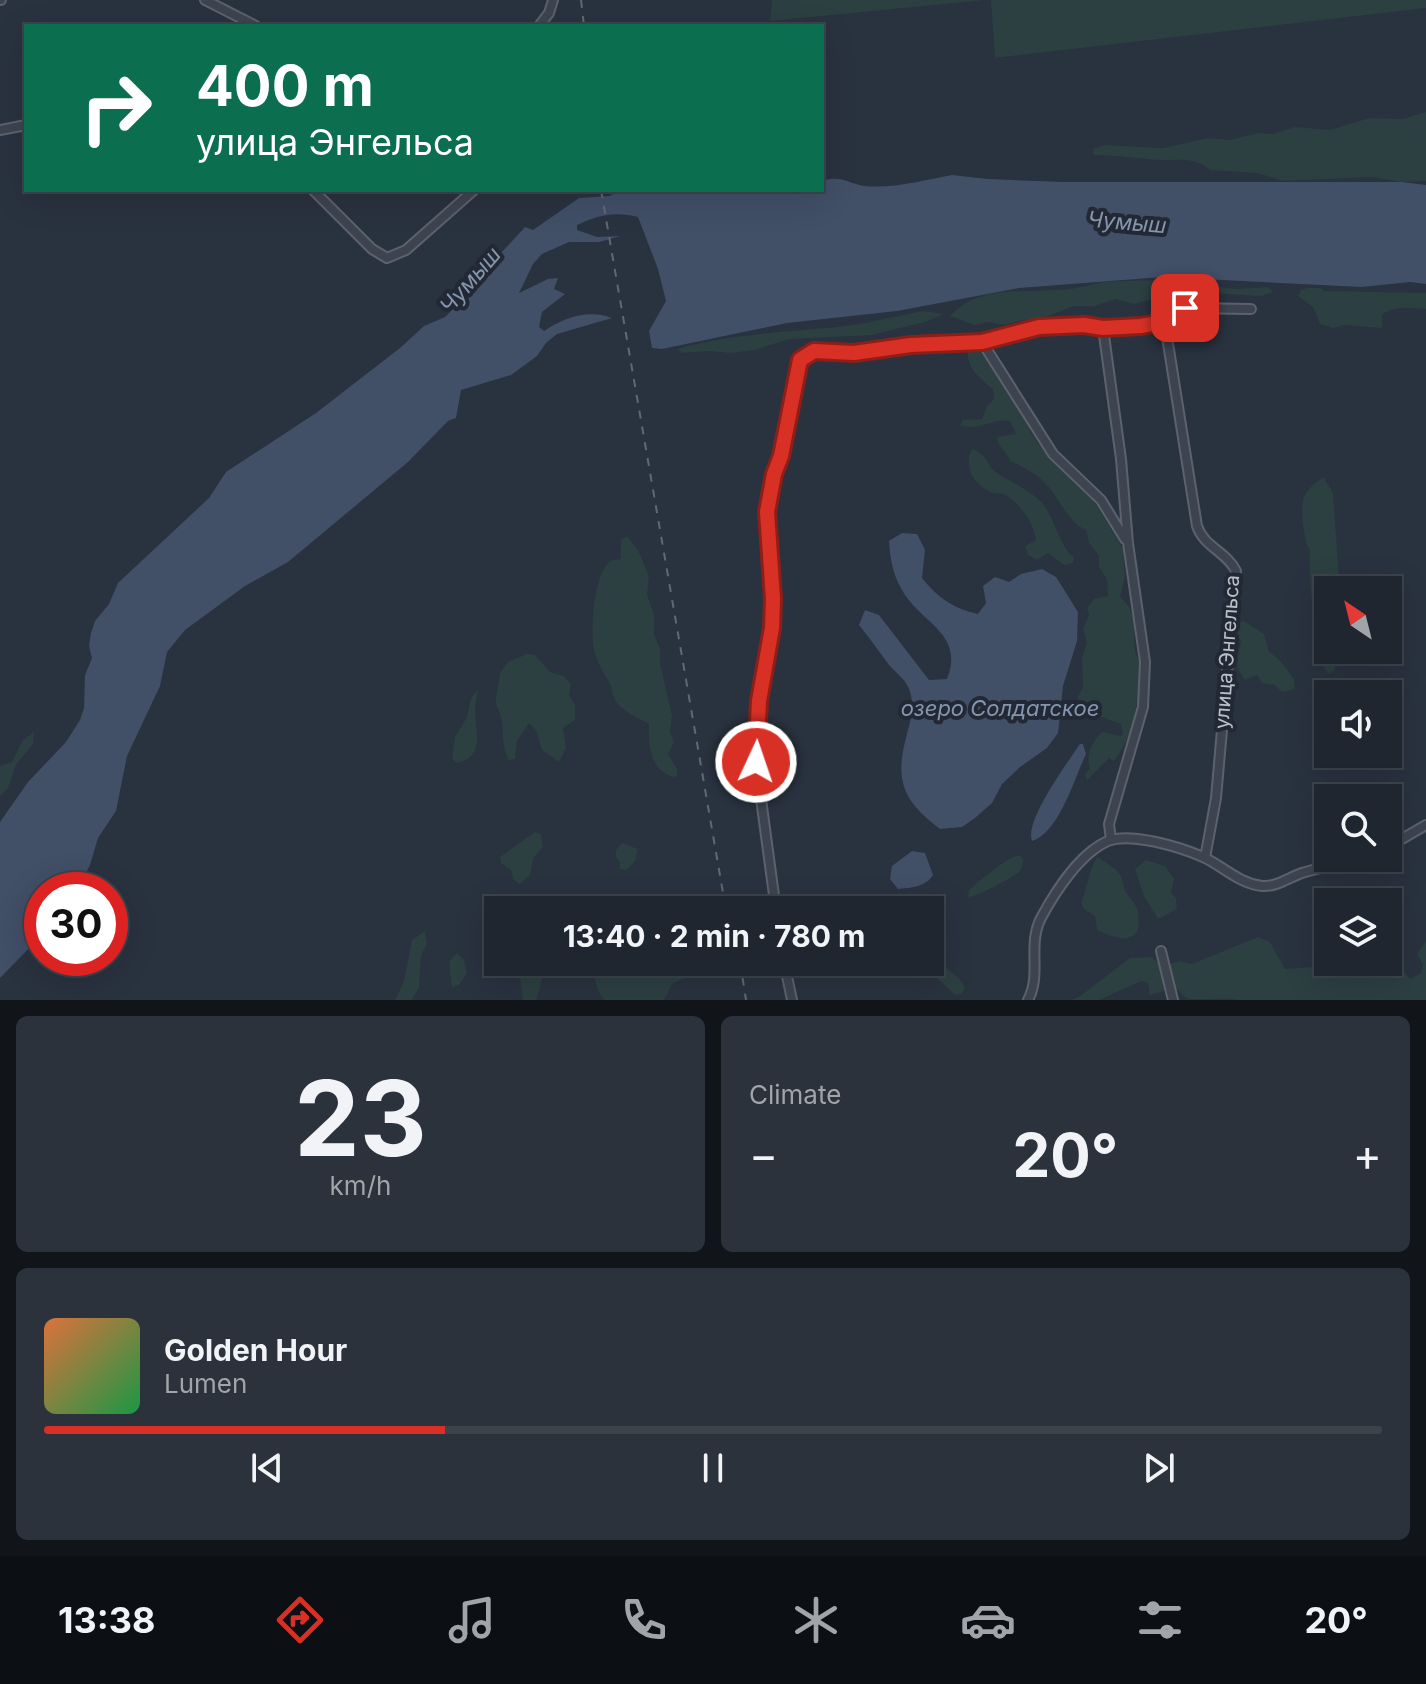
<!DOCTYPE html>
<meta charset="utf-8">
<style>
:root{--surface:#1f262f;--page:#2c323b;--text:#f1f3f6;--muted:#a1a5aa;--line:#3c434b;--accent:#d93025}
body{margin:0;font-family:Inter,sans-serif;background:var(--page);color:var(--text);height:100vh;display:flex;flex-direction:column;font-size:30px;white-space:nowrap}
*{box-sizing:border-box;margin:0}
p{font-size:26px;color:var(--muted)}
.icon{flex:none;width:44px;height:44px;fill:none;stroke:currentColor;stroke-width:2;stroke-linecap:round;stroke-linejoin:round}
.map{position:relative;height:1000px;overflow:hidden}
.drawer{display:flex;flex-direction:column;gap:16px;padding:16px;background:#11151a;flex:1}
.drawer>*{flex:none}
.banner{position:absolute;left:24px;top:24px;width:800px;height:168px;border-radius:0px;box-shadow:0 8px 32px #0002,0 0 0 2px var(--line);background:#0b6e4f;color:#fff;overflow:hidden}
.needle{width:52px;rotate:325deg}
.buttons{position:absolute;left:1314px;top:576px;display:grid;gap:16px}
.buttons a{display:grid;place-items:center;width:88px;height:88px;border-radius:0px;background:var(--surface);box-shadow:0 8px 32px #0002,0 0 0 2px var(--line);font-size:40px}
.speed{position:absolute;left:24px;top:872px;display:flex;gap:16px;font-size:40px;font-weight:700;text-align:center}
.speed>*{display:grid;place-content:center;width:104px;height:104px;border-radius:50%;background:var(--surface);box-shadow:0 8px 32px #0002,0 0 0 2px var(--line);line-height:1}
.speed .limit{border:12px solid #d22;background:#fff;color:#111}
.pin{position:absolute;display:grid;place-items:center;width:68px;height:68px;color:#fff;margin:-34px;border-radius:16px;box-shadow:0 4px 12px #0006}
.me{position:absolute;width:88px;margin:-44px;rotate:3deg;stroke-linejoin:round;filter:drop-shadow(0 0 6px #0008)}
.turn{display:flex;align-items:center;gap:28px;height:168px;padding:0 40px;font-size:36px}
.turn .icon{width:104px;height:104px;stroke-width:2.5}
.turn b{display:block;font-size:56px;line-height:68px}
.big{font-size:60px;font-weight:700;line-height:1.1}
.drawer .card{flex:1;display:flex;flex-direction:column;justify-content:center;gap:12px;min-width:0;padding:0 28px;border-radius:12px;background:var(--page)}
.drawer .dial{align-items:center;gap:0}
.dial b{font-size:104px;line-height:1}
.song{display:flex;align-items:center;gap:24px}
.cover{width:96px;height:96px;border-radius:12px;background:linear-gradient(135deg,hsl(20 70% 55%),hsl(140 70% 35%))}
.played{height:8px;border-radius:4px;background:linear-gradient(90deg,var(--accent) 30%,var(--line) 30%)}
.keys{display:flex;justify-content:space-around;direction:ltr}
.heat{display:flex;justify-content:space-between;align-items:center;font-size:44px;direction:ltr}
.drawer .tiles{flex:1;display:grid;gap:16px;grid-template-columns:1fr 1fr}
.card:last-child{grid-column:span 2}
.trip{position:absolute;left:484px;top:896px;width:460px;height:80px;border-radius:0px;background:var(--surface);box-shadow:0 8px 32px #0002,0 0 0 2px var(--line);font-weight:700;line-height:80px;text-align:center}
.menu{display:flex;height:128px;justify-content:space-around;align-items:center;background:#0c0f13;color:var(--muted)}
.menu .icon{width:56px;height:56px}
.menu .selected{color:var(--accent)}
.menu b{font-size:36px;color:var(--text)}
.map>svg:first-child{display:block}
.green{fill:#2c3f41}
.water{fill:#414f67}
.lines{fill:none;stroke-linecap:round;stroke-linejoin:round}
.minor-casing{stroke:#5b626d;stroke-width:12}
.minor{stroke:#3d4450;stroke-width:8}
.rail{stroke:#606876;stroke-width:2;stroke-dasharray:8 8;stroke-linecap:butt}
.route-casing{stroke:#8d1f18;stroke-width:20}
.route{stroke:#d93025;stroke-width:14}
.labels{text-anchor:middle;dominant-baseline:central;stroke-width:8;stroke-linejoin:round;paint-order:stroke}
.street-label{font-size:20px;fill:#bac0ca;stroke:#222935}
.water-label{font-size:22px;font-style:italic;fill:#8595ae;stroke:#222935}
</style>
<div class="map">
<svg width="1426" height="1000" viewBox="0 0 1426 1000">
<rect width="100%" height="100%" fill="#29323f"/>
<path class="green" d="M772,0H985L770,21Z
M991,0H1426V8L995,58Z
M1426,112V181L1402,182L1371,177L1283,181L1257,173L1210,170C1196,157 1178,160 1160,160C1138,159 1117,155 1094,155L1093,149L1105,145L1163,148L1208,138L1230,140L1258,133L1273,134L1295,127L1330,130L1369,118L1403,119Z
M1161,280L1237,289L1268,287L1273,292L1261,296L1207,293L1182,299L1161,297L1134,304L1115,299L1095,306H1074L1036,321L1024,320L1004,325L989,322L975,325L950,316C979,283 1029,294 1068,289C1081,288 1093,284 1105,282C1124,280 1143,281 1161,280Z
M1307,288H1320L1325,291L1426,293V309C1411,308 1394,305 1382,315V328L1345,325L1333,328L1320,324L1313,307L1298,296L1301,290Z
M923,311L944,314L925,322L871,335L789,339L755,350L731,353L709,351L682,353L677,349C731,334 782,332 837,327C866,324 895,316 923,311Z
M974,349L990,358L1029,421L1030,431L1038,443L1091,496L1123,549L1125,578L1120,597C1138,612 1133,627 1135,649C1135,655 1140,659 1140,666C1139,700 1135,735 1114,761L1109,758L1087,780L1085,774L1090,769C1085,755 1092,742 1102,732L1121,736L1123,734L1121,724L1099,716L1094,711L1083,712L1080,710L1078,696L1083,687L1082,658L1087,643L1083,629L1089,615L1087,608L1094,599L1108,596L1107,579L1099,567V556L1089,543L1086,530C1071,524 1061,504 1052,491C1041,476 1026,468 1010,461C1007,451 998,448 997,437L1016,434L1010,421C994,418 977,432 960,425L963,420L982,419L987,406L994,399L993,389C981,380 966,367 968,352Z
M972,449C992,457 984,465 997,473C1012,483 1032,491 1043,504C1055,519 1060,548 1074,557L1073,563L1064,565L1048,553L1037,560L1028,555L1025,546L1036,540C1033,522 1021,505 1006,495C1001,493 998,494 993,493C976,487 962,468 972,449Z
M1324,478L1333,493L1340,590H1328V650H1342L1336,658L1335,670L1328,674L1321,663L1325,643C1311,628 1309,574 1310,554C1310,545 1308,550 1306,542C1303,528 1301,514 1303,500C1305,491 1317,480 1324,478Z
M627,536L638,550L649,576L647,594L654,615V634L660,649V663L672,716L670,732L674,742L668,754L677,769V776L674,777C650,771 648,745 649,724C640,719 626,713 618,704C612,698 613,689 609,682C603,672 596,660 594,649C590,629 594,574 610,561L621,559V540Z
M1242,620L1264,634L1269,652C1281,659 1285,668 1294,679L1295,689L1282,692L1275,685L1262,683L1257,675L1245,680C1232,660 1237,663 1241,642L1235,630Z
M527,654L535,655L550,672L564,676L571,684L569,695L575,705V720L563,728L566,748L559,762L542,750L536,730L529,723L517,741L515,759L509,760C501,747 504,731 501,717C499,710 495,706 496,698C497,689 499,683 500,673L508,662Z
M478,690C477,696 475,703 475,710C475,730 486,757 457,763L452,759L455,737L467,717L471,698Z
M34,732L33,744L16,765L8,788L0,796V766L12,762L23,740Z
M535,832L541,834L543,847L533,858L530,876L519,884L513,879L511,870L501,863L500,857Z
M622,843L638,849L635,861L626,870L620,869V862L616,857V850Z
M1019,855L1024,860C1022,865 1022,869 1018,873C1011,878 977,897 968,897L969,890C981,880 1004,859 1019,855Z
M1097,857C1103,861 1113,866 1118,872C1122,876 1123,884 1125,890C1128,897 1137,904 1138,912C1144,947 1118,940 1097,930L1095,916L1084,909L1081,902C1088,887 1088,871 1097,857Z
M1146,860L1165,866L1174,879L1171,893L1176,898L1177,909L1158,919L1144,896L1135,869Z
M930,913C941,925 936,943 940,957C945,971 960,975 965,988L962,994L955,995L931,972L911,962H930Z
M425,931L427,944L421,955L419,987L412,1000H395L404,981L412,940Z
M1258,937L1270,942L1285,969L1312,967L1333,971L1362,965L1384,966L1396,963L1410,979L1421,973L1423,965L1417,954L1426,941V1000H1240C1223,997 1208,1000 1191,999C1183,998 1182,992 1175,988L1150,995L1148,983L1141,981L1099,1000H1071L1079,997L1130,958L1152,957L1161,966L1180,961L1192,964Z
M457,953L464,960L467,973L459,985L452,987L449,962Z
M518,962H544C543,972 540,991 536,1000H523Z
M590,962H690L693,970L690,976L672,984L664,1000H605C594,990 598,978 589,967Z"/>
<path class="water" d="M952,175L987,179L1063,182H1402L1426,185V284L1410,282L1362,287L1163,277L1019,288L897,311L787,323L662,349L652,348L649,331L666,301L658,269L638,217C615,211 598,215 577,225V230L597,237L621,236L599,242H569L542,254L533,264L519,293L548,279L558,278L554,289L565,294L542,312L539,327L544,331C564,318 587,309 612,318L557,334L546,343L537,356L511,375L461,390L456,418L448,421L408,462L288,562L245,586L185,630L167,652L160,686L127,756L116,811L98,838L90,865L77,890H42V935L0,978V822L28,782L66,742L80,720L84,708L85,675L92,658L89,646L91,633L95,621L109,604L118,583L209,498L226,472L316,413L400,348L424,326L445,317L477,286L490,265L525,227L533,230L579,198L609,196L622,190H822V181C842,175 846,183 864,186C893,189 924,180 952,175Z
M902,533L917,534L925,550L922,578C937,597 954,609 978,614L986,603L983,586L995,577L1009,582L1021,574L1042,569L1056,577L1078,612L1077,641L1063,686L1058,733L1047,748L1020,767L1002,784L992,803L975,818L962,827L940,829C905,803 894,782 906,738C910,720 916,708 909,689C906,680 896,673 889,665C879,652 870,638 859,625L865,610L879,615L929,680L947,679C965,633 921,624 902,590C893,575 890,558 889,541Z
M1080,744H1083L1086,754C1075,777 1059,833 1032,841C1024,821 1068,762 1080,744Z
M912,851L925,853L933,875C926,887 910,888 898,889L890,879L892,866Z"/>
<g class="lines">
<defs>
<path id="minor" d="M0,0H1
M205,0L256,26
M539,26L549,13L553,0
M0,130L26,125
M313,190L372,249L387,258L406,250L474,190
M1164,318L1197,526C1204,547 1227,552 1236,571L1216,798L1205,858
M1103,328L1121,459L1128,543L1145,662L1143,707L1109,824L1111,840
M982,342L1053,454L1101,500L1125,539
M1388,847L1426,825
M776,910L756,762L759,701L772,628L773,599L767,512L774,474L781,456L800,360L814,351L854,353L911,345L982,342L1039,327L1141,326L1152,324L1185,308L1251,309
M1161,951L1173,1000
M784,962L792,1000
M1028,1000C1042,974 1027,945 1041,918C1055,892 1080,853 1108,841C1131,832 1180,847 1203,857C1223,866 1238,883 1262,886C1277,887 1288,878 1302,873C1321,867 1341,864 1361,858"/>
</defs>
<use href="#minor" class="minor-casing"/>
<use href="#minor" class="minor"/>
<path class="rail" d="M581,0L584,26
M601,190L726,910
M740,962L746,1000"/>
</g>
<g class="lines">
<defs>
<path id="route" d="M756,762L759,701L772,628L773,599L767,512L774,474L781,456L800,360L814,351L854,353L911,345L982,342L1039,327L1084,325L1103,328L1141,326L1152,324L1185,308"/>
</defs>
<use href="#route" class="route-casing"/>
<use href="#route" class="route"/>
</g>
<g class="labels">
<g class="street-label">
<text transform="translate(1227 652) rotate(-86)">улица Энгельса</text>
</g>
<g class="water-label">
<text transform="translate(1127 222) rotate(5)">Чумыш</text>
<text transform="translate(470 280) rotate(-49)">Чумыш</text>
<text x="1000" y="708">озеро Солдатское</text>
</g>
</g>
</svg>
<div class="buttons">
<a><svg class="needle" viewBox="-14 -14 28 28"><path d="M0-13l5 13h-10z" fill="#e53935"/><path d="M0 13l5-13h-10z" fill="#a1a5aa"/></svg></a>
<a><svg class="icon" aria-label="sound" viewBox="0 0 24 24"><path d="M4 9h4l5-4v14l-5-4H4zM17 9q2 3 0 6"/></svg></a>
<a><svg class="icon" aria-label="search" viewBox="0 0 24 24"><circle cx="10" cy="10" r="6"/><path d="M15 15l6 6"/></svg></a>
<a><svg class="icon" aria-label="layers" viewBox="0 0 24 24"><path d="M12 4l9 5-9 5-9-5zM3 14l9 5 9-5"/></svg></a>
</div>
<div class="speed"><div class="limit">30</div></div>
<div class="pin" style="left:1185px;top:308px;background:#d93025"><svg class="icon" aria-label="arrive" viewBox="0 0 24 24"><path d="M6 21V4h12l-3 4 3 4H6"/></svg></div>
<svg class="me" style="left:756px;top:762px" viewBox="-20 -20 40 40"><circle r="17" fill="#d93025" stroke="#fff" stroke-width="3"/><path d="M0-11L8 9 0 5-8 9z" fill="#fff"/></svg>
<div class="trip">13:40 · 2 min · 780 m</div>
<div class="banner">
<div class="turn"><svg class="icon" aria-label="right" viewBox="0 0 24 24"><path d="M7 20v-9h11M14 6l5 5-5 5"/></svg><div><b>400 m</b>улица Энгельса</div></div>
</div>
</div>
<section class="drawer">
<div class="tiles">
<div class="card dial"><b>23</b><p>km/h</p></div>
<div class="card"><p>Climate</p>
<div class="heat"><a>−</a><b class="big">20°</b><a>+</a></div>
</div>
<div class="card">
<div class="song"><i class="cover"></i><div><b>Golden Hour</b><p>Lumen</p></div></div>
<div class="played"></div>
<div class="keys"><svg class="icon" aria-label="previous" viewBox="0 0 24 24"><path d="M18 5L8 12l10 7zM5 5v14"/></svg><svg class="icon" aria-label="pause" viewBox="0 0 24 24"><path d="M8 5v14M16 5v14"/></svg><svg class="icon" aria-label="next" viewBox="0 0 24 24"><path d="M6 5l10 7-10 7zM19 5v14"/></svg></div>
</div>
</div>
</section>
<nav class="menu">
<b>13:38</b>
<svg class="icon selected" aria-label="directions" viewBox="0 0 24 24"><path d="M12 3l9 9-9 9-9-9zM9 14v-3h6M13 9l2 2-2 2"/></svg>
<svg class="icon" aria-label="music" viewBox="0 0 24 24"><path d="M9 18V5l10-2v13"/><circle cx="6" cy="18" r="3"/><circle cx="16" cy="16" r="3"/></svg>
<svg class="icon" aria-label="phone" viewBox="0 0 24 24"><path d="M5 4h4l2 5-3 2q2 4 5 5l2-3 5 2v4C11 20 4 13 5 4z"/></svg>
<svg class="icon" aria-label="climate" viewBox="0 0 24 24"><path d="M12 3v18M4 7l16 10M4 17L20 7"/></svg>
<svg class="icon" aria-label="car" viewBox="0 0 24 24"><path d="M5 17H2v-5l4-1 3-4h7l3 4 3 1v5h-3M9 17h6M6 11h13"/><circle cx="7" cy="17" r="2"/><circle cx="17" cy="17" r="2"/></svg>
<svg class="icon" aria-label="filters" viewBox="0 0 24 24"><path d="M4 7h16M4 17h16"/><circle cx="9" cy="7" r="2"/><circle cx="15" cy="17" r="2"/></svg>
<b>20°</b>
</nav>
